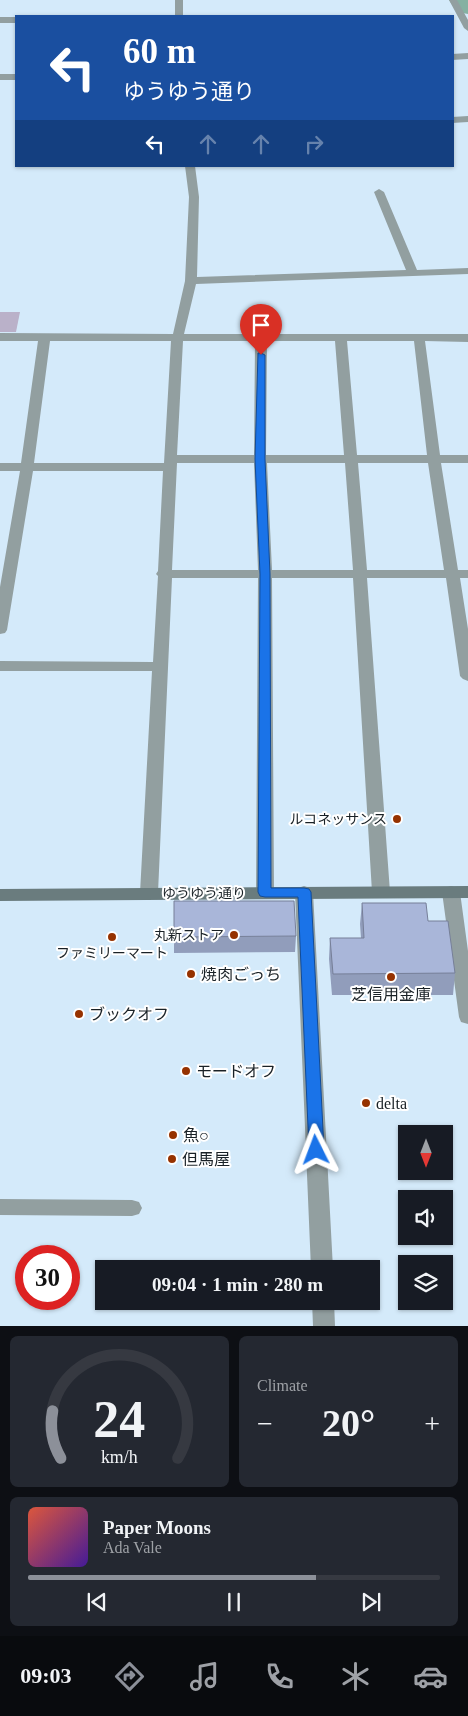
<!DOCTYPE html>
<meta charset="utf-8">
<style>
:root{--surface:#171b24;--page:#242831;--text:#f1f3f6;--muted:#9ea1a6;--line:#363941;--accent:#8c9099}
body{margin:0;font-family:"Times New Roman","Noto Sans JP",serif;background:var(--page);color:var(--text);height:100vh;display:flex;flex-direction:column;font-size:19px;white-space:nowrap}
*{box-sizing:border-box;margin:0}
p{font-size:16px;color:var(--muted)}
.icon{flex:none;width:28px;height:28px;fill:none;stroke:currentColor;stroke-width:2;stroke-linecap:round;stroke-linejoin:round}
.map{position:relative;height:1326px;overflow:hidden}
.sheet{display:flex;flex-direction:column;gap:10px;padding:10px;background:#0d0f14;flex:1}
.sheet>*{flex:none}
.guide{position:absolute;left:15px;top:15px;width:439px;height:152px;border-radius:0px;box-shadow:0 1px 4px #0004;background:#1a4fa0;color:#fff;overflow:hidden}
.needle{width:32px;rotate:180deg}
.fabs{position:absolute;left:398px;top:1125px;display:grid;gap:10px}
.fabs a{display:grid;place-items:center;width:55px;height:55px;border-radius:0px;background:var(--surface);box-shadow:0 1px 4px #0004;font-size:25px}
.speed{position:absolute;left:15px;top:1245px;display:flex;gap:10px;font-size:25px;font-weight:700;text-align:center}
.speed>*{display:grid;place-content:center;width:65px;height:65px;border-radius:50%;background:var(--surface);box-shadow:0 1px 4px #0004;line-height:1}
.speed .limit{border:8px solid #d22;background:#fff;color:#111}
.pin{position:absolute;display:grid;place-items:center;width:42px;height:42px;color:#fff;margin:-51px -21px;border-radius:50% 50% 50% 0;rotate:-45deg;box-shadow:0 0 5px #0007}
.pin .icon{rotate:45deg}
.me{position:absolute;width:55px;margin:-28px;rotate:357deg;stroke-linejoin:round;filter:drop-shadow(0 0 4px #0008)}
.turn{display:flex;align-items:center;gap:18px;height:105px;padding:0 25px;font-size:22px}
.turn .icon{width:65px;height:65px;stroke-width:2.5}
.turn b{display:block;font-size:35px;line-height:42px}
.lanes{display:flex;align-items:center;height:48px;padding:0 25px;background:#0003;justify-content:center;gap:25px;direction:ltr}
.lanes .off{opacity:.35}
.big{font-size:38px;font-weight:600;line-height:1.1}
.sheet .tile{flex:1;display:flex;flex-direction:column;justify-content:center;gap:8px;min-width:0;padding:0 18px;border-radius:8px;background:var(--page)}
.sheet .dial{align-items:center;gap:0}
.dial svg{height:130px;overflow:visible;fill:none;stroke:var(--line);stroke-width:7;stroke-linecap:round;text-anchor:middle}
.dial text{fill:var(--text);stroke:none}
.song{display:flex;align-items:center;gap:15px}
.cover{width:60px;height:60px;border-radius:8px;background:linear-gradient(135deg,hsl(10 70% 55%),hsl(260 70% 35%))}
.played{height:5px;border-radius:2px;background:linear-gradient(90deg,var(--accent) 70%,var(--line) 70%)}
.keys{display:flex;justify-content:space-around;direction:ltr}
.heat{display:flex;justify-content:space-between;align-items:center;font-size:28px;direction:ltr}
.sheet .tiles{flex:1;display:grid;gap:10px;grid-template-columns:1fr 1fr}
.tile:last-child{grid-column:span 2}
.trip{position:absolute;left:95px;top:1260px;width:285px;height:50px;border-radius:0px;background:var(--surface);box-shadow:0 1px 4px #0004;font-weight:600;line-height:50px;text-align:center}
.dock{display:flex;height:80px;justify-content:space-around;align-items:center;background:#090b0e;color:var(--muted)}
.dock .icon{width:35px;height:35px}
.dock .on{color:var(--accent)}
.dock b{font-size:22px;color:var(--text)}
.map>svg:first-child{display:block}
.green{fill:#bab1c9}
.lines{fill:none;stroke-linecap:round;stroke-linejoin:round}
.river{fill:#85b1a2;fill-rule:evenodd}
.street{fill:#929fa0;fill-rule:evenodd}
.secondary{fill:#6a7c7e;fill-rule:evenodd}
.wall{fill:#919dbb}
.building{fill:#a9b6d9;stroke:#767f98}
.route{fill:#1a73e8;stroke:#114b97}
.poi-dot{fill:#963200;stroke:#fff;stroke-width:2}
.labels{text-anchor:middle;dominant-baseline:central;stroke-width:4;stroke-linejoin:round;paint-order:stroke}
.poi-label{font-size:14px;fill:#192126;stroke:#fff;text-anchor:end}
.street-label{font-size:14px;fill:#192126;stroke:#fff}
.near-poi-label{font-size:16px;fill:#192126;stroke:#fff;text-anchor:start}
</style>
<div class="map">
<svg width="468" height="1326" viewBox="0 0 468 1326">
<rect width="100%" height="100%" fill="#d4eafa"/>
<path class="green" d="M0,312H20L16,332H0Z"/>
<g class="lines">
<path class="river" d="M449,0H468V14L457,12Z"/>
<path class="street" d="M175,0H183V16H175Z
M449,0H457L468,20V31L464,28Z
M0,17H16V23H0Z
M468,53V59L452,60V54Z
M0,74H16V80H0Z
M468,116V122L452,123V117Z
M185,166H195L199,197L197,277L406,270L374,192L379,189L384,192L417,270L468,268V274L196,284L184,334H468V342L425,341L440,455H468V463H441L458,570H468V578H460L468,629V681L463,679L460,676L446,578H367L390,892L387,896L381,898L375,896L372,892L353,578H272L274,892L271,896L265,898L259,896L256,892L258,578H172L158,893L155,897L149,899L143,897L140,893L152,671H0V661L153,662L158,576L156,574L158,571L163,471H33L7,630L5,633L0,634V587L20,471H0V463H21L38,341H0V333L173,334L185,281L189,197ZM50,341H171L164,463H34ZM183,341H255L254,455H177ZM267,341H335L344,455H266ZM347,341H414L427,455H357ZM177,463H254L258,570H172ZM267,463H345L353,570H272ZM358,463H428L444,570H367Z
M304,886L310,888L313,892L333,1269H311L295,892L298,888Z
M451,886L457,888L460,892L468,951V1024L461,1022L459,1017L442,892L445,888Z
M0,1199L132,1200L139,1202L142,1208L139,1214L132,1216L0,1215Z
M312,1301H334L335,1326H313Z"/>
<path class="secondary" d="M468,886V898L0,901V889Z"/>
</g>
<path class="wall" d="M362,903L428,921L455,973L453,995H332L329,959L330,938H361L360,924Z
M296,936L295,952L174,953V937Z"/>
<path class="building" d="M174,901H294L296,936L174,937Z
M362,903H426L428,921H448L455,973L333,974L330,938H364Z"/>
<path class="route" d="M258,353H261L265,355V459L270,574L271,888H304L309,889L311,892L324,1150L321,1154L316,1156L311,1154L309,1150L298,897H265L260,896L258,892L260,574L255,459Z"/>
<g class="poi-dot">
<circle cx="397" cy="819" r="5"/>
<circle cx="234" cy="935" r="5"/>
<circle cx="112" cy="937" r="5"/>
<circle cx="191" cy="974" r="5"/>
<circle cx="391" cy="977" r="5"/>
<circle cx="79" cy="1014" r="5"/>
<circle cx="186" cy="1071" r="5"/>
<circle cx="366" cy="1103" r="5"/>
<circle cx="173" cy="1135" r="5"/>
<circle cx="172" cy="1159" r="5"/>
</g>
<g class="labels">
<g class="poi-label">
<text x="387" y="819">ルコネッサンス</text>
<text x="224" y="935">丸新ストア</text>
<text x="112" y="953" text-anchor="middle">ファミリーマート</text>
</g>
<g class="street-label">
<text x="204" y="893">ゆうゆう通り</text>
</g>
<g class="near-poi-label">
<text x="201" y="974">焼肉ごっち</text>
<text x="391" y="994" text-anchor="middle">芝信用金庫</text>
<text x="89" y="1014">ブックオフ</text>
<text x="196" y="1071">モードオフ</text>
<text x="376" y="1103">delta</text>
<text x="183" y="1135">魚○</text>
<text x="182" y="1159">但馬屋</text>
</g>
</g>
</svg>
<div class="fabs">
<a><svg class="needle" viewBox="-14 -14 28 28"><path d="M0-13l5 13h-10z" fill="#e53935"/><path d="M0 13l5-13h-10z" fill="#9ea1a6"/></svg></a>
<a><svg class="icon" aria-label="sound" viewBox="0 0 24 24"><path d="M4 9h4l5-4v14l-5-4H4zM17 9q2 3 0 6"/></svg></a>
<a><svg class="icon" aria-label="layers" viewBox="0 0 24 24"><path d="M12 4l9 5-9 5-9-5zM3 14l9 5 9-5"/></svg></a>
</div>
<div class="speed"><div class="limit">30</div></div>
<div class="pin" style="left:261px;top:355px;background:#d93025"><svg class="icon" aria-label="arrive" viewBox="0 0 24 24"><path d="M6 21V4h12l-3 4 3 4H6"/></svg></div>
<svg class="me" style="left:316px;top:1150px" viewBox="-20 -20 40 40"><path d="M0-17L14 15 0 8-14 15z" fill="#1a73e8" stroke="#fff" stroke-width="4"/></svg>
<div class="trip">09:04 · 1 min · 280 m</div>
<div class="guide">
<div class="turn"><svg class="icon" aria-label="left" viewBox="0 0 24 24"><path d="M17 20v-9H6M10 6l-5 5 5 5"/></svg><div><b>60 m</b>ゆうゆう通り</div></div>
<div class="lanes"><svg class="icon" aria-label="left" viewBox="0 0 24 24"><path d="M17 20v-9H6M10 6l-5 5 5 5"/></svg><svg class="icon off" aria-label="ahead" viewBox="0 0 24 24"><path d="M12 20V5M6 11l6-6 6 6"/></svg><svg class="icon off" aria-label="ahead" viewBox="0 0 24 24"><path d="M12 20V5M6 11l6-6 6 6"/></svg><svg class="icon off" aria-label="right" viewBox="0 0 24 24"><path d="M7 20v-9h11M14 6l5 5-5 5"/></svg></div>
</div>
</div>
<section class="sheet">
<div class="tiles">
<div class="tile dial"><svg viewBox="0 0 100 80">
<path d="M14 69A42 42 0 1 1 86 69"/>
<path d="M14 69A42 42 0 0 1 9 40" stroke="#8c9099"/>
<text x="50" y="56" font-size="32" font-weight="700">24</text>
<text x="50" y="72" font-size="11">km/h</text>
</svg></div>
<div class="tile"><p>Climate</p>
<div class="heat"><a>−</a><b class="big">20°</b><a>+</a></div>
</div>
<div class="tile">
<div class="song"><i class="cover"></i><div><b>Paper Moons</b><p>Ada Vale</p></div></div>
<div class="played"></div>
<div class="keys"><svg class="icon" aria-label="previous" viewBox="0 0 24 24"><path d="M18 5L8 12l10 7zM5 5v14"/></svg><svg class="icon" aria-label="pause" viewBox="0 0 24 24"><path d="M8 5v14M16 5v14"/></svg><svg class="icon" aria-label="next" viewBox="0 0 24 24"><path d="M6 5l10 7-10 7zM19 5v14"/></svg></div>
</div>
</div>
</section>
<nav class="dock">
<b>09:03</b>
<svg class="icon on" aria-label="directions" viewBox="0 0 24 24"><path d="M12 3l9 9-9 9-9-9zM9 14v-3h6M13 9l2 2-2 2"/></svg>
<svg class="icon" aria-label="music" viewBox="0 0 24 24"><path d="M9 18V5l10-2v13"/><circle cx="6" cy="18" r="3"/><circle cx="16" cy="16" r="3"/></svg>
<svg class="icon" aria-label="phone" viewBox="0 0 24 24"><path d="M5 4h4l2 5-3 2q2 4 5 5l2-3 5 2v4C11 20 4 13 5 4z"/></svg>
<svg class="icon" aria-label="climate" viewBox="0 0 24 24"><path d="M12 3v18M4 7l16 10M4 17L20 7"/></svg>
<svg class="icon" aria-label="car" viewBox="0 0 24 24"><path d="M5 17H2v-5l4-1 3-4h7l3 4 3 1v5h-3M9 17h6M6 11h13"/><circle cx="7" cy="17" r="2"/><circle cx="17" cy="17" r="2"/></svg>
</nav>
